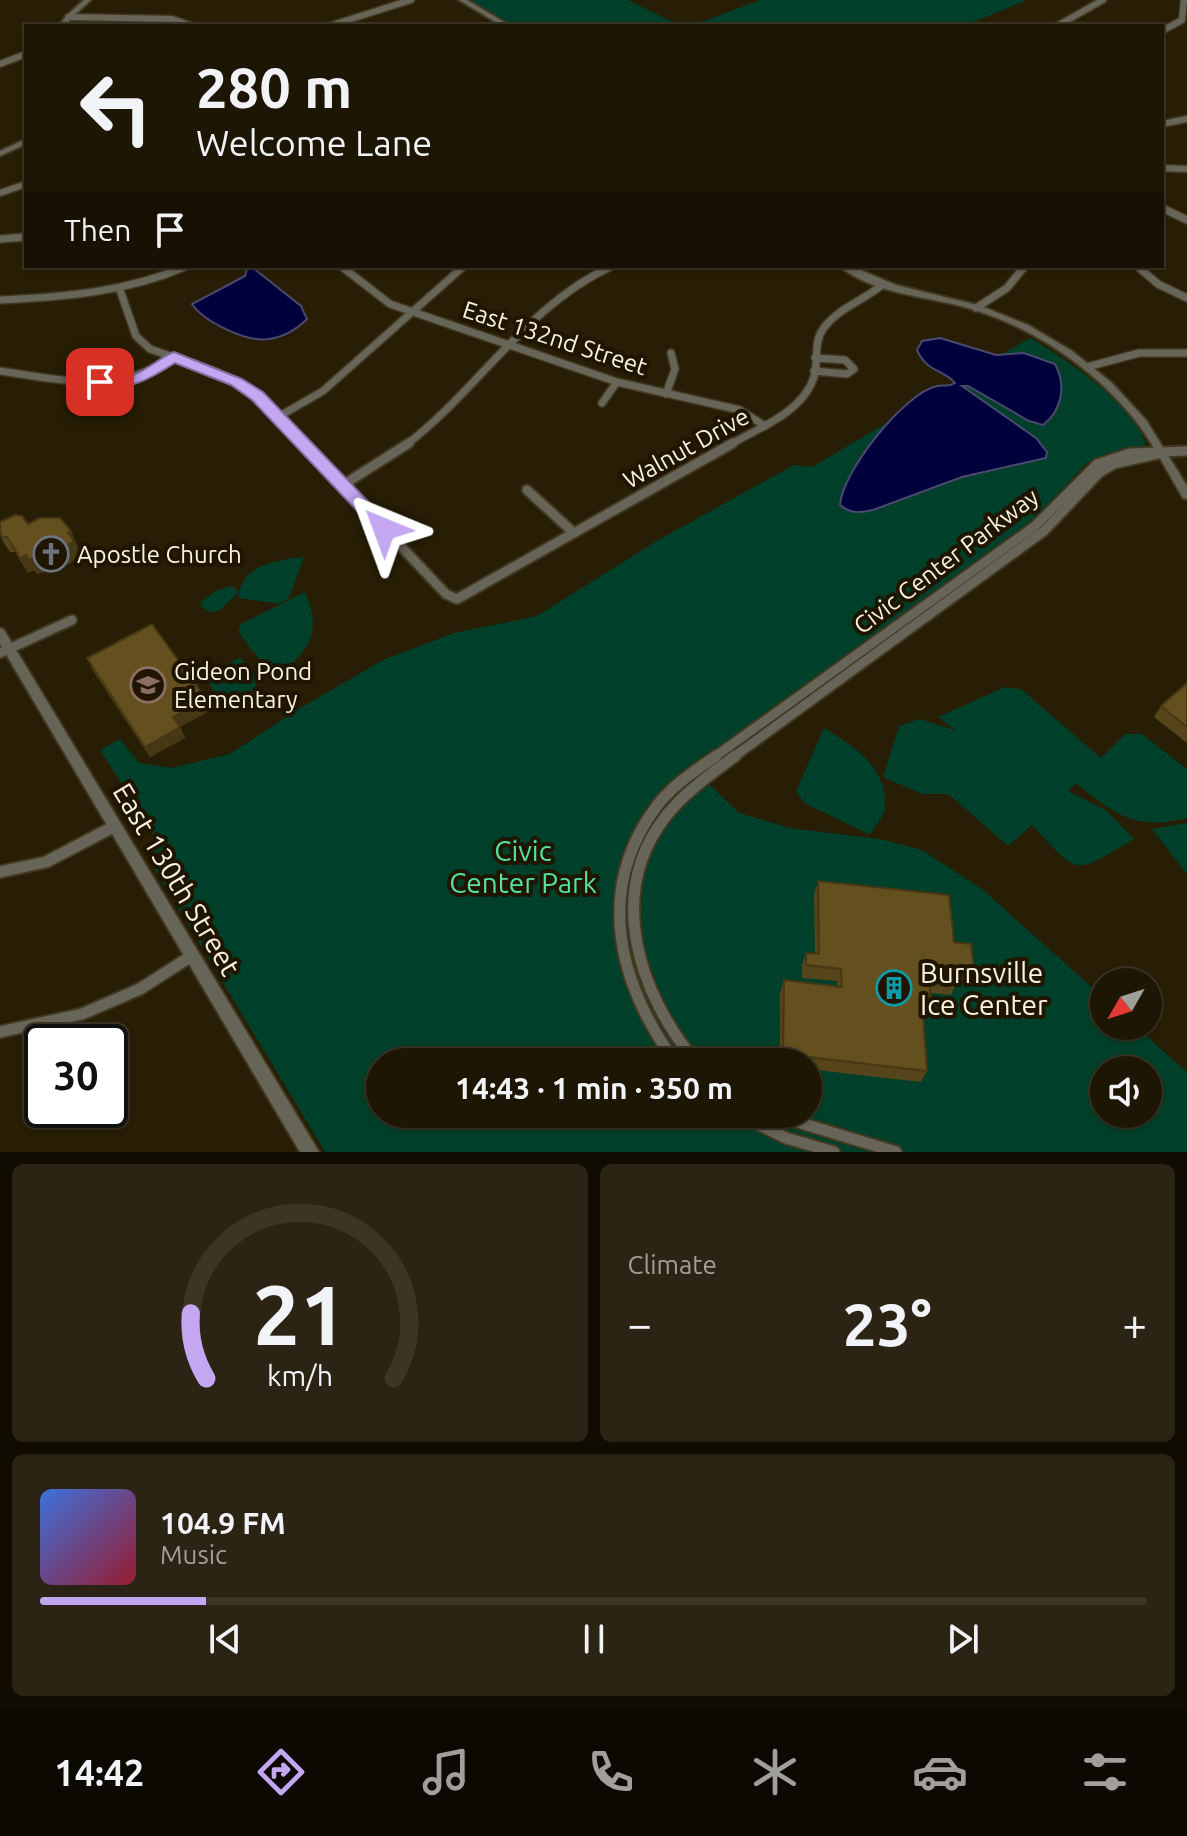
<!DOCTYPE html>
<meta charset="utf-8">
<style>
:root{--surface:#1e1604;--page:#2b2313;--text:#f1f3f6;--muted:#a19f9a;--line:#3c3526;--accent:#c4a7f1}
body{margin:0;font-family:Ubuntu,sans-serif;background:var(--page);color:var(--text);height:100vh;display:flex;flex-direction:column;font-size:30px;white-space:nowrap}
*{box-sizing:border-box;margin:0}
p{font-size:26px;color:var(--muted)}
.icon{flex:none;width:44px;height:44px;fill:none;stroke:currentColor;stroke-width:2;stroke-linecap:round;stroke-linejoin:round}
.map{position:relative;height:1152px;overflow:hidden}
.sheet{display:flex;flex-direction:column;gap:12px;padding:12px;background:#100c02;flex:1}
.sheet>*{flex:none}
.hud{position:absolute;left:24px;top:24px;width:1140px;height:244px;border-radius:0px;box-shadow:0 2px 6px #0004,0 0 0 2px var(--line);background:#1e1604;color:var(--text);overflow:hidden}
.needle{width:52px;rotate:231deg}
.controls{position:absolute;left:1090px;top:968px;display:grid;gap:16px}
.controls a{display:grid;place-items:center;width:72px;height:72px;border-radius:50%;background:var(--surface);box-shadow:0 2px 6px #0004,0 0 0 2px var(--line);font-size:40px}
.speed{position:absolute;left:24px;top:1024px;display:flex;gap:16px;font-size:40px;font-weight:700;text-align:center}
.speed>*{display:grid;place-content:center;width:104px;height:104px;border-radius:50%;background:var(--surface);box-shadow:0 2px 6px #0004,0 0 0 2px var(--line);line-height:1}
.speed .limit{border:4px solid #111;border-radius:12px;background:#fff;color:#111}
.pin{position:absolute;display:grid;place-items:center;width:68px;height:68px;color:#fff;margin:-34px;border-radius:16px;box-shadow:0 4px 12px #0006}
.me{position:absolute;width:88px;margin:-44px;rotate:316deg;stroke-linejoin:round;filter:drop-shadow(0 0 6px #0008)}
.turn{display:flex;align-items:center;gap:28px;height:168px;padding:0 40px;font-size:36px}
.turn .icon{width:104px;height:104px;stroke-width:2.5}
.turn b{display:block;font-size:56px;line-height:68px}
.then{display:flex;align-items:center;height:76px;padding:0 40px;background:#0003;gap:16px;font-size:30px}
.big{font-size:60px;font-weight:700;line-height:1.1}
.sheet .tile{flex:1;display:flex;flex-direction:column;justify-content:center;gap:12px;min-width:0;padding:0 28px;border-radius:12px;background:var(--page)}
.sheet .dial{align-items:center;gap:0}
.dial svg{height:208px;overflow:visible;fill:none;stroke:var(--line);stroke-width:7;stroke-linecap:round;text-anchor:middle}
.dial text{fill:var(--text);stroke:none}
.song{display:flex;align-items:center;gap:24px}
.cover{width:96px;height:96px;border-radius:12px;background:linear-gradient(135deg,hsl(220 70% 55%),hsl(350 70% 35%))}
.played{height:8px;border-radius:4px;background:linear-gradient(90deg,var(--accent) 15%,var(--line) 15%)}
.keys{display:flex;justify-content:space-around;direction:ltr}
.heat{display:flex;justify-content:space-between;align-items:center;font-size:44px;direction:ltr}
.sheet .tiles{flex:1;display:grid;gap:12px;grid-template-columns:1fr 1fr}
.tile:last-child{grid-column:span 2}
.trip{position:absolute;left:366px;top:1048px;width:456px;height:80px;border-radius:40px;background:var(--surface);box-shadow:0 2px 6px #0004,0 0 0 2px var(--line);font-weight:700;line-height:80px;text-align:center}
.tabs{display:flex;height:128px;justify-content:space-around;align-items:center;background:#0c0902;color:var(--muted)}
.tabs .icon{width:56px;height:56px}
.tabs .on{color:var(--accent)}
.tabs b{font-size:36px;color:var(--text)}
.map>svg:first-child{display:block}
.green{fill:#003f29;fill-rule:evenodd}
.water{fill:#00003d;stroke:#4b496f;stroke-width:2}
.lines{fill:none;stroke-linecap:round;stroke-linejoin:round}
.minor-far3-casing{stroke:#413820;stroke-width:9}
.minor-far2-casing{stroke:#413820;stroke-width:10}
.minor-far1-casing{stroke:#413820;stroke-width:13}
.minor-casing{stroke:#413820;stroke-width:15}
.tertiary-casing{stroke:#413820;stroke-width:4}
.minor-far3{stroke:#676458;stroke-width:6}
.minor-far2{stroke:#676458;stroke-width:7}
.minor-far1{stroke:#676458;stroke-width:9}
.minor{stroke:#676458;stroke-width:11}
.tertiary{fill:#676458;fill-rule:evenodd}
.wall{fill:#56441a}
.shaded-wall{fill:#463715}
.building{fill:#644f1e;stroke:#463715;stroke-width:2}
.route{fill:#c4a7f1;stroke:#7f6d9d;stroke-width:2}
.labels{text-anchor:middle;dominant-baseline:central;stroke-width:8;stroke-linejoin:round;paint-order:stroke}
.street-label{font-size:24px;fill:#faf3e4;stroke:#1f1500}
.poi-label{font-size:24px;fill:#faf3e4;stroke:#1f1500;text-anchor:start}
.near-park-label{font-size:28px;fill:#53e1a5;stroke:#1f1500}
.near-street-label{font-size:28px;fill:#faf3e4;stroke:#1f1500}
.near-poi-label{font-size:28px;fill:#faf3e4;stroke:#1f1500;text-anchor:start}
</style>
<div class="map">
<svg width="1187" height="1152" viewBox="0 0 1187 1152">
<rect width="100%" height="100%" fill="#281e05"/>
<path class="green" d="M462,0H628L681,26H507Z
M760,0H1027L964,26H690Z
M1030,338C1064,358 1135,404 1146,444L1140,448L1119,450L1087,463L1034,519L691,767L739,813L790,828L880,839L922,850L982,889L1104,998V1026H1135L1187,1072V1152H325L149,860L153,832L100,750L120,739L139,763L171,768L230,754L295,711L383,660L454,633L537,616L660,539L794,465L812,467ZM380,1062H808V1114H380ZM1104,1070H1148V1114H1104Z
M304,557L289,598L279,604L238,598L239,592L219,611L208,612L201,606V602L215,591L232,586L239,592C246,563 279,560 304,557Z
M305,592C324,635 307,652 274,679L238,632L241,624Z
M240,657L259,681L246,699L227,709L204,677Z
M1005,687L1021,689L1101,758L1125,734H1142L1187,769V818C1135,831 1116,815 1077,784L1078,782L1068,791L1107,811L1134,839C1073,875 1080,877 1032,825L1008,846L948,794H922L883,777L899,726L920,719L957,731L938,717Z
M824,728C854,746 888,767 885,808C884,816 875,827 870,835L804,803L796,791Z
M1187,823V874L1152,829Z"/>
<path class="water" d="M253,268L301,306L307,319C297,329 283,337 269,339C247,343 203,321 192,304L245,276L247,269Z
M940,338L996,355L1024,353L1055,364C1066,384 1063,410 1043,425L1029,421L968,386H962L1036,438L1047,452L1046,458L962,477L873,510C861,513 851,514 840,505C842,472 904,393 937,386C944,384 947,388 955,383C944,369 927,373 917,350L922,341Z"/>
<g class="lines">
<defs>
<path id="minor-far3" d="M68,17L172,19L192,26
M329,26L411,0
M1057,26L1103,0
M1162,31L1182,20L1184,0
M0,64L26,54
M1162,124L1187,119
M1162,168L1187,169
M0,193L26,184"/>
<path id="minor-far2" d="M1162,208L1187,220
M0,239L26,237
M341,266L390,304L617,382L740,410L765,426
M1137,266L1158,284L1187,298
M120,290L136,336L150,349L216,372L258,396L305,445
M0,300C65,297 127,292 187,266
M976,308L1007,288L1025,266
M1087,367L1139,353H1187
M0,371C64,380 116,395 174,357
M814,371L847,374L854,369L845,360L815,358
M666,394L675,369L671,353
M602,403L617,382
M278,417L323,391L464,266
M406,445C479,389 527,305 612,266
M729,445C759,428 803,412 814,377C819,361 813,343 823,329C837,309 864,300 882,285"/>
<path id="minor-far1" d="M303,443L446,594L457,599L733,443
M343,485L409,443
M527,490L574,533
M0,653L72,620
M713,758L1035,526L1097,464L1130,453L1187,451
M732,758L1044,531L1100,472L1114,464L1158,454"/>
<path id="minor" d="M0,872L46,862L115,826
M0,1032L82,1014L140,989L193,955
M675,1062C619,984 594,891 656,807C671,786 695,771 716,756
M696,1062C639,994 605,894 666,816C685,792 711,774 735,756
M737,1114L786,1138L834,1152
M771,1114L896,1152"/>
<path id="tertiary" d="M84,0H91L71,18L67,26H59L66,16Z
M459,0H467L511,26H502Z
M26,139V144L0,156V151Z
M839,266H851L896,285L981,306L1028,325L1072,351L1112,383L1146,420L1187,486V499L1183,498C1168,473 1155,447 1138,424C1095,368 1029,324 961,306C922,296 872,293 839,266Z
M0,628L4,630L319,1152H300L0,644Z"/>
</defs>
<use href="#minor-far3" class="minor-far3-casing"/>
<use href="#minor-far2" class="minor-far2-casing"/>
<use href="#minor-far1" class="minor-far1-casing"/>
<use href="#minor" class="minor-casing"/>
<use href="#tertiary" class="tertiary-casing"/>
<use href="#minor-far3" class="minor-far3"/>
<use href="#minor-far2" class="minor-far2"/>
<use href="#minor-far1" class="minor-far1"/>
<use href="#minor" class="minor"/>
<use href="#tertiary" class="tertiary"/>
</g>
<path class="wall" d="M0,522L28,524L71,531L81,556L69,564L37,574L34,570L28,573L15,552H10L4,543L0,535Z
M87,658L206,699L211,710L180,727L185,738L150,757L92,669Z
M1187,683V743L1154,717L1161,706Z
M818,881L954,942L974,971L967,983L957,982L951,995L930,993L931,1002L925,1014H923L927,1071L921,1082L808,1069V1062H780V993L784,980L837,986V981L802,978V965L806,953H815L814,894Z"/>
<path class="shaded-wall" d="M71,531L81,556L69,564L37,574L29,560Z
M26,555L34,570L28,573L20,558Z
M206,699L211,710L178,728L173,717Z
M180,727L185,738L150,757L145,747Z"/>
<path class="building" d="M15,515L22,516L28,524L40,518H60L71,531L68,533L74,541L61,549L29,560L26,555L20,558L7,537H2L0,533V522Z
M152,624L206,699L173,717L180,727L145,747L87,658Z
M1187,683V727L1161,706Z
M818,881L949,895L954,942L971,944L974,971L956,969L958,983L929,980L931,1002H922L927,1071L783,1054L784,980L842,987L841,969L806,965V953L819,954Z"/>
<path class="route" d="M174,352L242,379L263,392L390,524L393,529L390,533H378L252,400L231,385L175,363C150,379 126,393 95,386L93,382C102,374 122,379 135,374C149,369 160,357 174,352Z"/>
<defs>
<symbol id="church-ring" viewBox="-11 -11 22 22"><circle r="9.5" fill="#1f1500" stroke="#6b7280" stroke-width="1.5"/><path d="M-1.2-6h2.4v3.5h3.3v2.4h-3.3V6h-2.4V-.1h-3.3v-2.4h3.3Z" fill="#6b7280"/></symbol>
<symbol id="school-ring" viewBox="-11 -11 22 22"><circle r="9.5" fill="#1f1500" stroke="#8d6e63" stroke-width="1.5"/><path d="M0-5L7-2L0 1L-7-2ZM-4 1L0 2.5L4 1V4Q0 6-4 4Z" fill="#8d6e63"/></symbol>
<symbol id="building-ring" viewBox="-11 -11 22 22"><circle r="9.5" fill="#1f1500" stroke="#0f9aa8" stroke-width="1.5"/><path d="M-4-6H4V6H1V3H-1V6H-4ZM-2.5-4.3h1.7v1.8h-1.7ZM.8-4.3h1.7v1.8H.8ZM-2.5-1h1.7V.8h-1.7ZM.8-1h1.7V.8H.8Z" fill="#0f9aa8"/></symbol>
</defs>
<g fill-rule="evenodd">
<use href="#church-ring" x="31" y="534" width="40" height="40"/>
<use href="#school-ring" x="128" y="665" width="40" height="40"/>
<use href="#building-ring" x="874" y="968" width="40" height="40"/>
</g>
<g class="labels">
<g class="street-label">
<text transform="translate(555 338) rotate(18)">East 132nd Street</text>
<text transform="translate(686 448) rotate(-29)">Walnut Drive</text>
<text transform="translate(946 561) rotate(-37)">Civic Center Parkway</text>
</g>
<g class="poi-label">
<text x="77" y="554">Apostle Church</text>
<text x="174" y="671">Gideon Pond<tspan x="174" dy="28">Elementary</tspan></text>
</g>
<g class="near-park-label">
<text x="523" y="850">Civic<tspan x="523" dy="32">Center Park</tspan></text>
</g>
<g class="near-street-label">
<text transform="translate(177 879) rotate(59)">East 130th Street</text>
</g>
<g class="near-poi-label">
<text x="920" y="972">Burnsville<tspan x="920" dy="32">Ice Center</tspan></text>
</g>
</g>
</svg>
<div class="controls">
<a><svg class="needle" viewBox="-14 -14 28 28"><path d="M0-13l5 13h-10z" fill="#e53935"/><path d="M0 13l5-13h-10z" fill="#a19f9a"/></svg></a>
<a><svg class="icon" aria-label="sound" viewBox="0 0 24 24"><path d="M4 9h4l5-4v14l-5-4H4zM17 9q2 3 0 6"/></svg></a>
</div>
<div class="speed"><div class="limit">30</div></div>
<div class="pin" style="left:100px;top:382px;background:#d93025"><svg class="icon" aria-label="arrive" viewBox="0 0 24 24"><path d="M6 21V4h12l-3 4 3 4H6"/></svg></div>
<svg class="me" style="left:384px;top:529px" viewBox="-20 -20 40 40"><path d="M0-17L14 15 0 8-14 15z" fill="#c4a7f1" stroke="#fff" stroke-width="4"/></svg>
<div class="trip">14:43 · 1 min · 350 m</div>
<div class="hud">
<div class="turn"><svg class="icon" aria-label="left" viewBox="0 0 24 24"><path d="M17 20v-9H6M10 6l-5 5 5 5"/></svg><div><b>280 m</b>Welcome Lane</div></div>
<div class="then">Then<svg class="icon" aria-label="arrive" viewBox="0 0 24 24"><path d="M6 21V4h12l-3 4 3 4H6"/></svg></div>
</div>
</div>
<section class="sheet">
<div class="tiles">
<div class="tile dial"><svg viewBox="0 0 100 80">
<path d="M14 69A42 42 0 1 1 86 69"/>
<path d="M14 69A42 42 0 0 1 8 44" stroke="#c4a7f1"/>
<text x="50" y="56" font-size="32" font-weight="700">21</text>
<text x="50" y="72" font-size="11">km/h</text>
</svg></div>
<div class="tile"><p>Climate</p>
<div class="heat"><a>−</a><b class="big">23°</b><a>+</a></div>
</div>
<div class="tile">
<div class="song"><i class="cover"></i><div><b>104.9 FM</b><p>Music</p></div></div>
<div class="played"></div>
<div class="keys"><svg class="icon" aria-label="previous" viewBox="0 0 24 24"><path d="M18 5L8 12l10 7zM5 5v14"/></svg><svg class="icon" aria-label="pause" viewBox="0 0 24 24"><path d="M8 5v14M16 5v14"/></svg><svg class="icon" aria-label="next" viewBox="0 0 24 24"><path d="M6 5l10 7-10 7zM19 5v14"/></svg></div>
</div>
</div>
</section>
<nav class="tabs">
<b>14:42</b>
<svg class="icon on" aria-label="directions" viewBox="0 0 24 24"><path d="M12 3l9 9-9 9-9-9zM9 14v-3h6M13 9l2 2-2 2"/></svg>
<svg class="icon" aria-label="music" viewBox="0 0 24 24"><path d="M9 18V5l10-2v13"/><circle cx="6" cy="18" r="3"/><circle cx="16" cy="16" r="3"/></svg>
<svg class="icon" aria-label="phone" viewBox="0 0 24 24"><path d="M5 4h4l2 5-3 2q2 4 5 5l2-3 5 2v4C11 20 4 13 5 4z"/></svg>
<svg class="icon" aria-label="climate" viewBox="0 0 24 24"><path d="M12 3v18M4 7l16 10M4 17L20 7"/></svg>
<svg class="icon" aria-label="car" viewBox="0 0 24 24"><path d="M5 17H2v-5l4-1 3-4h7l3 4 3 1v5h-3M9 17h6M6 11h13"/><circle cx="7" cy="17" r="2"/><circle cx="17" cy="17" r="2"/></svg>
<svg class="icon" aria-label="filters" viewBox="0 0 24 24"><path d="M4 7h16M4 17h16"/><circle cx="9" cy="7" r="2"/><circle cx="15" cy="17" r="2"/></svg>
</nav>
